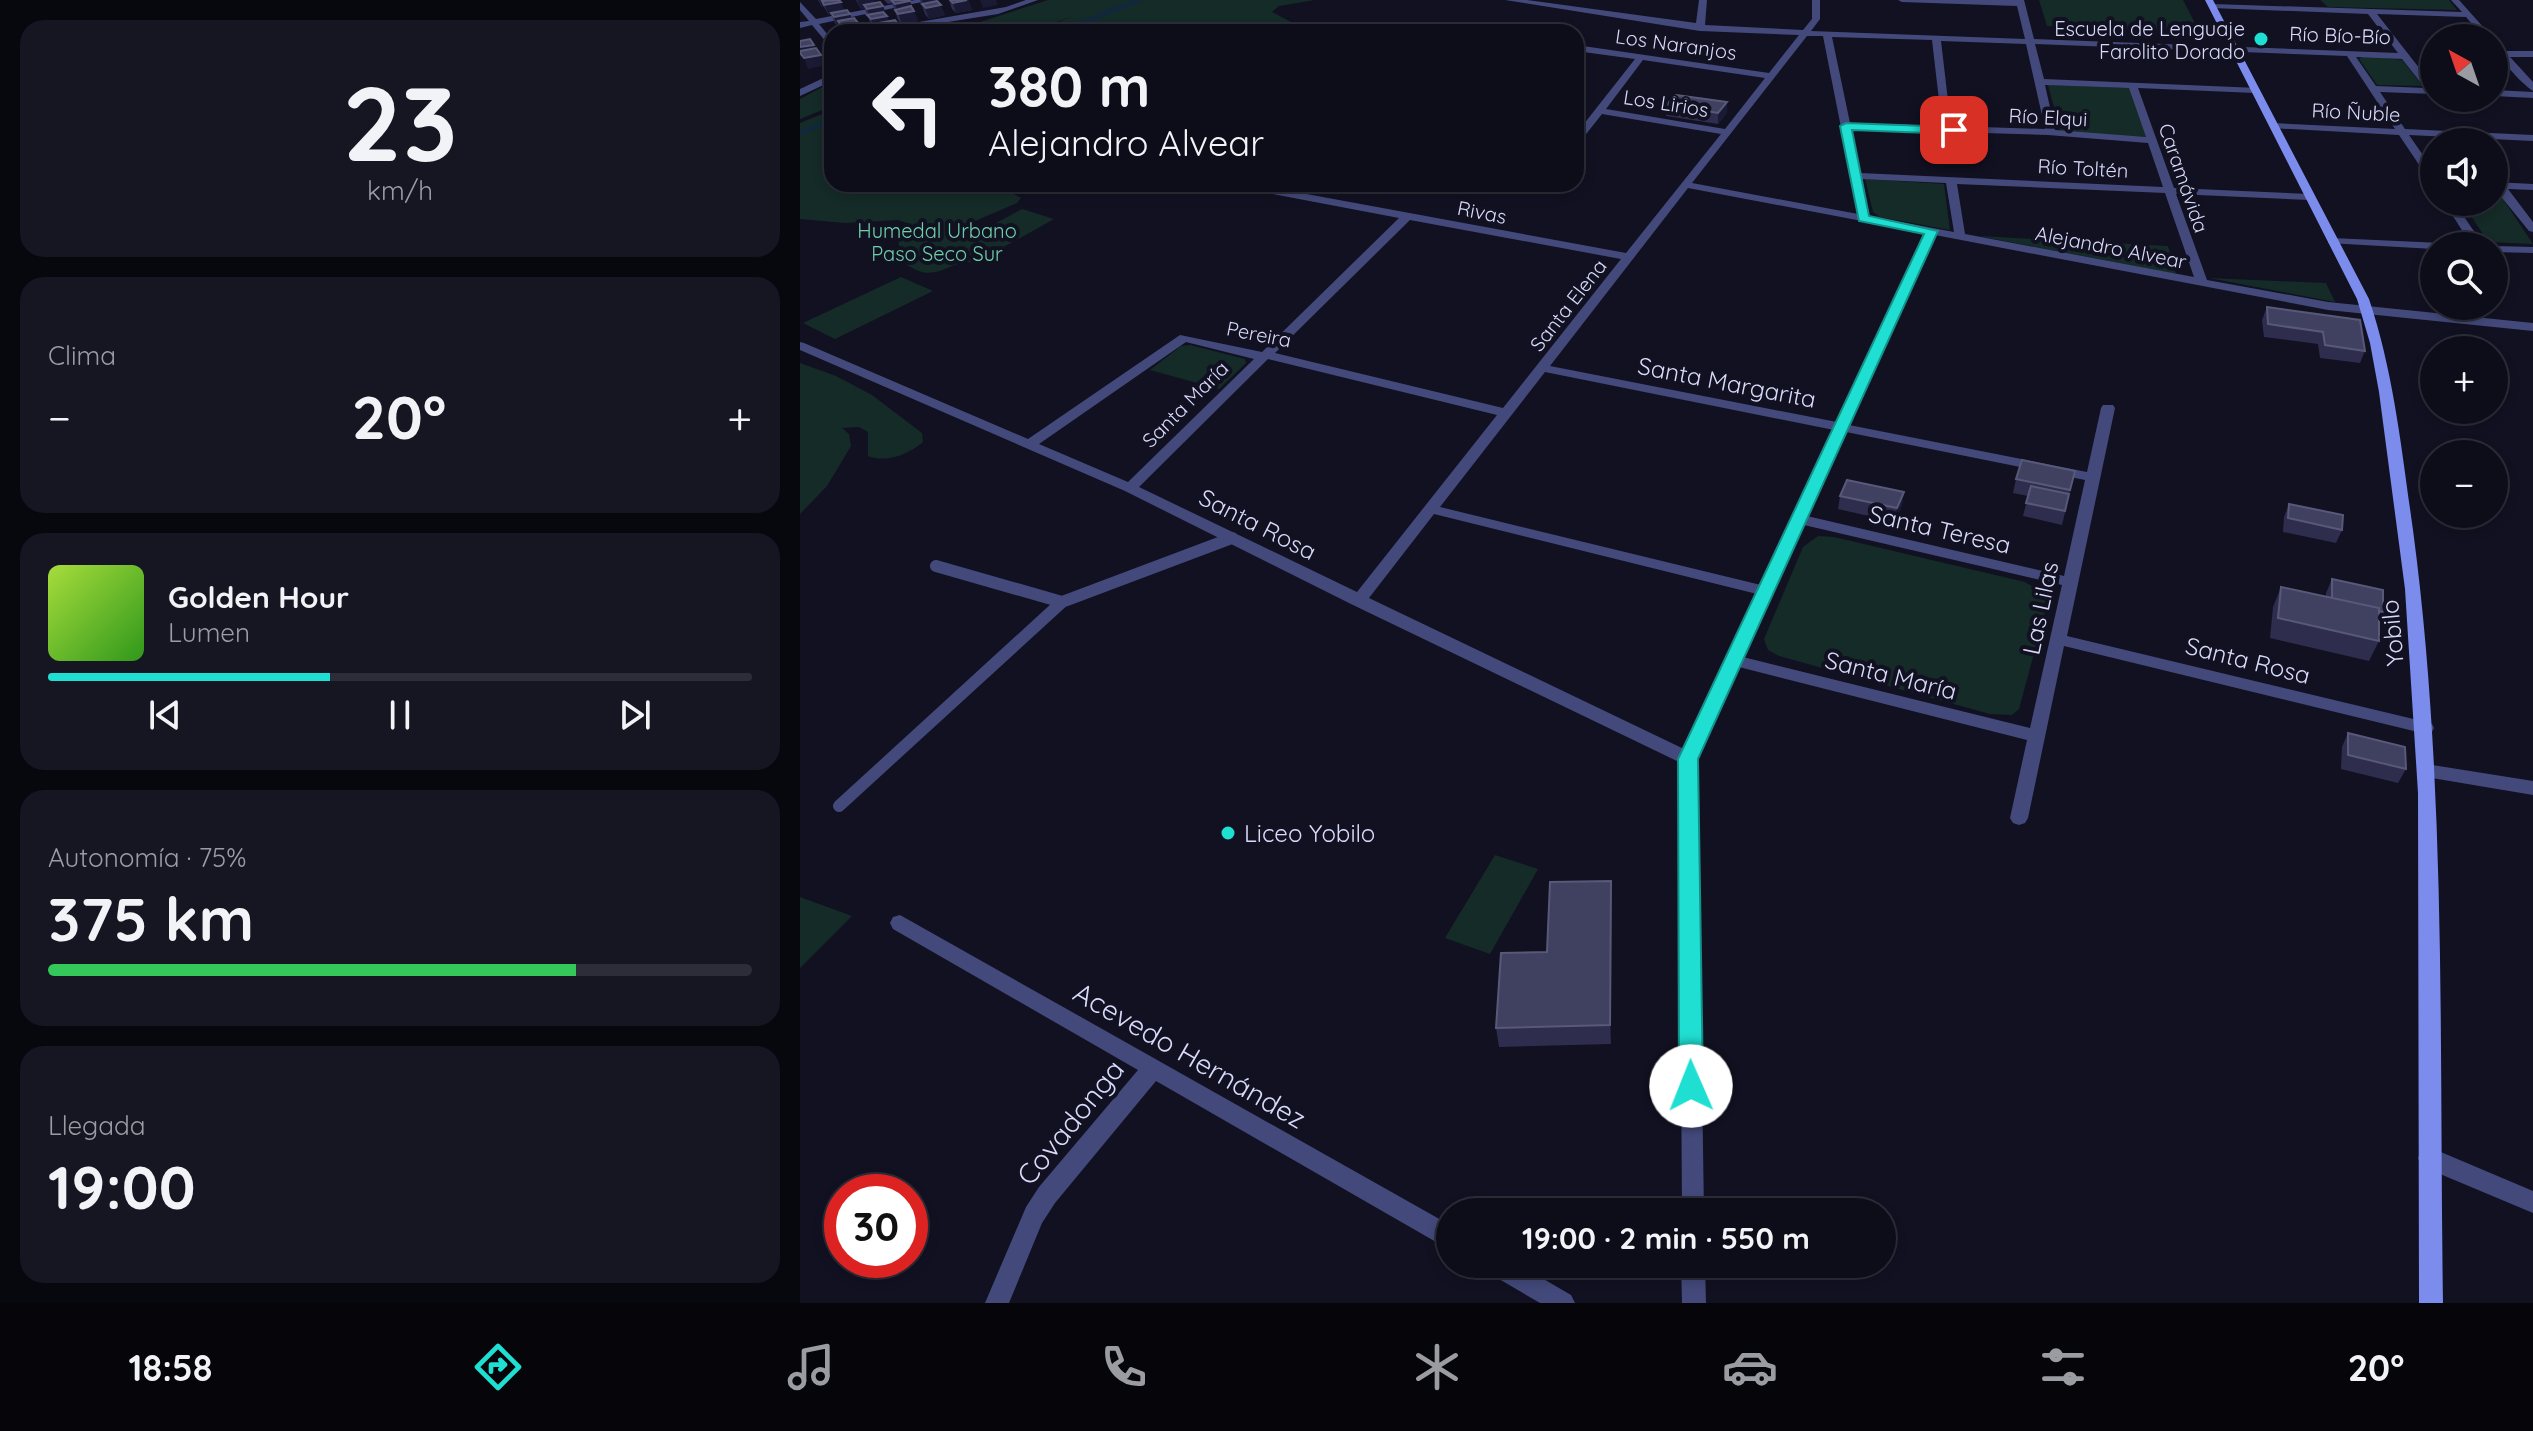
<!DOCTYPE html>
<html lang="es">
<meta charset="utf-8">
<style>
:root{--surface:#0d0d1a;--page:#161623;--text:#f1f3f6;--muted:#9a9ca2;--line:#2d2d39;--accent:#1fdfd2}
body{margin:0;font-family:Quicksand,sans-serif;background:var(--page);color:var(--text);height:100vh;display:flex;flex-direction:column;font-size:30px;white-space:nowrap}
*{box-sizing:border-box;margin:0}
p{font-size:26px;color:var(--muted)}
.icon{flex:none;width:44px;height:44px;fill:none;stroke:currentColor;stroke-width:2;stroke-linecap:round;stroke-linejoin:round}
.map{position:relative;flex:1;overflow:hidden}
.drawer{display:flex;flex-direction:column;gap:20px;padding:20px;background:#07070e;width:800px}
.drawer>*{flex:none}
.banner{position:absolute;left:24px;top:24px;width:760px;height:168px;border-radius:24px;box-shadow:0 4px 12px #0003,0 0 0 2px var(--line);background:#0d0d1a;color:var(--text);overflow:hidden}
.needle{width:52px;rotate:320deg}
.buttons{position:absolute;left:1620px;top:24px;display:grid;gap:16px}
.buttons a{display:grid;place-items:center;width:88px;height:88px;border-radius:50%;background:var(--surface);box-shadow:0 4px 12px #0003,0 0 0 2px var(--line);font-size:40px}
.speed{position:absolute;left:24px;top:1174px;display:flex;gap:16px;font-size:40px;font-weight:700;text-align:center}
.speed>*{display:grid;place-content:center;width:104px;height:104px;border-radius:50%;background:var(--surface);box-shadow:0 4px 12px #0003,0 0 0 2px var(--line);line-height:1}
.speed .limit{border:12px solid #d22;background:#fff;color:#111}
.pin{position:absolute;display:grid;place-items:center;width:68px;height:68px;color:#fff;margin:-34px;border-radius:16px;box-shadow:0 4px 12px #0006}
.me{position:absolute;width:88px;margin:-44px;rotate:359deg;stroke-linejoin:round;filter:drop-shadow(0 0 6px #0008)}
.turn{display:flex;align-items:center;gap:28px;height:168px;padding:0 32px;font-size:36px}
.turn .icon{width:104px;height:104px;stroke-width:2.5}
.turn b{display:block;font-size:56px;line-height:68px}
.big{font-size:60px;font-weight:700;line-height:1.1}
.drawer .tile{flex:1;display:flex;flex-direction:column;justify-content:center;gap:12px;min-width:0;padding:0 28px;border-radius:24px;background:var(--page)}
.drawer .dial{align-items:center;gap:0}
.dial b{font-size:104px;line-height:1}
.song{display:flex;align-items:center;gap:24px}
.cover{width:96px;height:96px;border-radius:12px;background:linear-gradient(135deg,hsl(80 70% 55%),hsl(110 70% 35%))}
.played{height:8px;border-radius:4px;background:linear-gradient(90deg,var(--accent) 40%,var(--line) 40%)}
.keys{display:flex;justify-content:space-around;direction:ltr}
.heat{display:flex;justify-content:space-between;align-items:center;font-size:44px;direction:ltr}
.charge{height:12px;border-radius:6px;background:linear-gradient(90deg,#34c759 75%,var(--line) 0)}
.trip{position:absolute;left:636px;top:1198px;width:460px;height:80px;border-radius:40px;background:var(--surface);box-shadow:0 4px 12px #0003,0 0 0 2px var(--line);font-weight:700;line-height:80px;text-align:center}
.menu{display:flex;height:128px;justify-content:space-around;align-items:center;background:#05050a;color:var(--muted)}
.menu .icon{width:56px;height:56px}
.menu .on{color:var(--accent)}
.menu b{font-size:36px;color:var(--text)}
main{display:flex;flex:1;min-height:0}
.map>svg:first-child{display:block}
.green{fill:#152b27}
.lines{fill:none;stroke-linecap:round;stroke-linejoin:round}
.stream{stroke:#11283c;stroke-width:5}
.lane{stroke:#434a7b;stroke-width:12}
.street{fill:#434a7b;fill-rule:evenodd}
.secondary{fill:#7c8ced;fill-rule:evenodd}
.wall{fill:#2e2d4e}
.shaded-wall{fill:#1b1a35}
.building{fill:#404060;stroke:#585878;stroke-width:2}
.route{fill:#1fdfd2;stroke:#149188;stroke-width:2}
.poi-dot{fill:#1fdfd2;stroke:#112;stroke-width:3}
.labels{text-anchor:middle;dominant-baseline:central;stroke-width:8;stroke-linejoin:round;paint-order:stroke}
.far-poi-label{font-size:20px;fill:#d8dafa;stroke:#112;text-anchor:end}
.far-street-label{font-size:20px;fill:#d8dafa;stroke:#112}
.far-park-label{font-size:20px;fill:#6ed0a7;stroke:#112}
.street-label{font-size:24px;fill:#d8dafa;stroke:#112}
.poi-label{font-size:24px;fill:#d8dafa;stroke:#112;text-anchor:start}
.near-street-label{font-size:28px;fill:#d8dafa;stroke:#112}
</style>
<main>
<section class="drawer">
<div class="tile dial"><b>23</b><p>km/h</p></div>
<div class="tile"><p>Clima</p>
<div class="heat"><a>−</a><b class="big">20°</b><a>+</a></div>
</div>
<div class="tile">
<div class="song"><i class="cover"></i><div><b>Golden Hour</b><p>Lumen</p></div></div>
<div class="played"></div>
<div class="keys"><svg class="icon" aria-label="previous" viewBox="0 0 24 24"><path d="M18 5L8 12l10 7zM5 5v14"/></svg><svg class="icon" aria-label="pause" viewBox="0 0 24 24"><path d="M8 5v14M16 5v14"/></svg><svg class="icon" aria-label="next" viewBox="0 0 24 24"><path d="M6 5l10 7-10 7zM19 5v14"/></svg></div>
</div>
<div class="tile"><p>Autonomía · 75%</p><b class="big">375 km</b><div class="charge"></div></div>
<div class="tile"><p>Llegada</p><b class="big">19:00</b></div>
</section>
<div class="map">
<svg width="1733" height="1303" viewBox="0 0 1733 1303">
<rect width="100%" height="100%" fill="#112"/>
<path class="green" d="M248,0H515L479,6L472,12L491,22L502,32H232L274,16L228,32H149Z
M1239,0H1383L1399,31L1247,26Z
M1520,0H1649L1657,10L1528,7Z
M1564,56L1602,60L1623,86L1577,85L1559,59Z
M32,82V106L0,119V99Z
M1248,85L1330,88L1346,137L1261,133Z
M32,110V184H196L221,198L217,203L175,221L166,228V233L174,235L222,209L254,219L175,263C148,257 136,290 101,260L98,238L109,230L110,224L98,220L45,223L0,219V123Z
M1065,179L1144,184L1150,230L1080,217L1073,212Z
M1694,190H1697L1733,244L1688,242L1662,202H1694Z
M1179,236L1368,246L1376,274Z
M101,277L133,291L35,339L3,323Z
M1409,278L1526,283L1535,302Z
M390,345L445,359L446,363L419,389L350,370L381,346Z
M0,363L36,376L72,395L122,433L123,442C107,455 87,463 68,456V432L59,427L42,428L49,434L51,446L27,486L0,514Z
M1018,536L1034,537L1225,582L1244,593L1248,601L1219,709L1212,715L1190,714L979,656L968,650L964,639L1003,547Z
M695,855L738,869L690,954L645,938Z
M0,897L52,916L0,968Z"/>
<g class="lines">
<path class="stream" d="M259,32L339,0
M0,133L32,120"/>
<path class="lane" d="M136,566L262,602
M39,806L262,602L432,538"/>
<path class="street" d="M115,0H131L19,24L32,40V49L12,25L0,28V22L9,21L0,10V2L16,19Z
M226,0H238L198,14L123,26L113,29V32H105L106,26L119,22L206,7Z
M705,0H727L896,23L899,0H907L905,25L1003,30L1012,19V0H1020V19L1011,31L1225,39L1217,6L1102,2L1098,0H1224L1234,39L1598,53L1568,14L1412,8L1408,6L1412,4L1662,12L1651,0H1659L1693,38H1684L1666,17L1577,14L1634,87V94L1580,92L1605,129L1733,135V141L1609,135L1634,171V182L1630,181L1599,135L1470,128V124L1473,123L1595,129L1547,56L1235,44L1244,79L1458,88L1460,90L1455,93L1338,88L1374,188L1509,194L1514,197L1509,200L1376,194L1407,280L1528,302L1733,323V331L1528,310L1135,235L1049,425L1287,472L1301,408L1303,405H1313L1315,408L1267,636L1626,722L1632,724L1634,728L1632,732L1626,734L1264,646L1228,818L1225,823L1219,825L1213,823L1210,818L1227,740L939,667L897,759L904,1212H882L879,762L553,605L325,491L0,350V342L4,343L228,439L380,335L462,352L599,218L435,187L430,184H452L826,253L921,134L802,114L779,143L776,144V134L835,59L776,51V45L969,73L999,35L900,31ZM1007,36H1023L1058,214L892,183ZM1032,37L1132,40L1142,126L1050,123ZM1141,41L1226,44L1245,129L1151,126ZM1556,57L1602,59L1625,88L1576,86ZM843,60L965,78L925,129L806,109ZM1245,85L1329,88L1346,137L1255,130ZM1051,129L1248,135L1348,143L1363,187L1060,173ZM1061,179L1146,183L1154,232L1069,216ZM1157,184L1365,193L1394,277L1165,234ZM888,188L1125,233L1037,422L750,366ZM610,220L821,259L703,408L475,353ZM386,342L454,359L328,482L239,444ZM468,359L697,415L557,592L339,487ZM745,372L1034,430L961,585L640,507ZM1046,432L1285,480L1264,576L1007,516ZM634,514L957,594L884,749L569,598ZM1004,525L1262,585L1230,728L943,657Z
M654,27L670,30L671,32H651L650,30Z
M1694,41L1705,51H1733V57H1710L1733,82V91C1721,83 1694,55 1694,41Z
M32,74V81L0,96V89Z
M1694,90L1733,92V98L1694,96Z
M1694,182L1733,184V190L1708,189L1733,222V232L1729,231L1694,188Z
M1644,202H1654L1684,246H1672Z
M1532,238L1641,243L1647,246H1634V249L1528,243V239Z
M1693,246H1694L1733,247V253L1694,252Z
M1626,764L1733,781V795L1620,776L1617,771L1620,766Z
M100,915L650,1225V1250L356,1081L255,1203L242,1223L209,1303H185L226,1207L239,1187L338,1070L93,929L90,923L93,917Z
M1629,1147L1733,1191V1213L1621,1166L1618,1158L1621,1150Z
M683,1264H718L771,1295L775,1303H740L687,1272Z
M881,1264H905L906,1303H882Z"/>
<path class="secondary" d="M1405,0H1413L1569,299C1594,373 1602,453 1613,530C1647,786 1639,1045 1643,1303H1619L1618,793L1605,589L1579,392L1570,343L1557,299Z"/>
</g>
<path class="wall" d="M18,0H39L44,10L50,14L52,18L59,24L62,32H42L40,27H38L35,23L31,14L29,15L24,7H22Z
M53,0H74L75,3L83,6L89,21L101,32H82L81,28L75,30L71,25L65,9H61L56,0Z
M84,0H109L118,21L102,24L98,20L92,3L88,4Z
M120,0H138L145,15L129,19L125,14Z
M149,0H168L172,10L156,13L152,9Z
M927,102V113L918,124L866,116V105Z
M1467,307L1565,351L1560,363L1520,358L1518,344L1464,337L1462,320Z
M1275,471L1262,525L1223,516L1228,496L1213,493L1216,479Z
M1104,492L1102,505L1095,522L1038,509L1040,496Z
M1489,504L1542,530L1536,543L1483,532L1484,517Z
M1532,579L1583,612L1579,619V641L1569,661L1470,638L1473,607L1481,587L1526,597V593Z
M1548,733L1606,769L1598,783L1541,769L1542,747Z
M811,881V1044L699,1047L696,1028L747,952Z"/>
<path class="shaded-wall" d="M19,0H36L41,2L45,12L29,15L25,6L22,1L24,7H22Z
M57,0H74L77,6L64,5L65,9H61Z
M122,0H138L145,15L129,19Z
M168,0L172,10L156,13L153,3Z
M180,0H196L198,5L183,8Z
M110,1L118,21L102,24L95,4Z
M83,6L91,26L99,25L101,32H84L79,23L81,28L75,30L67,9Z
M50,14L54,24L38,21L40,27H38L34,17Z
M59,24L62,32H44L42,27Z
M14,45L18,55L0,53V47Z
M21,55L26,65L8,69L4,58Z
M927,102V113L918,124V113Z
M1104,492L1102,505L1095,522L1097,508Z
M811,881L812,901L811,1044L810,1025Z"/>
<path class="building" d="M39,0L41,2L24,5L22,1Z
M91,0H109L110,1L95,4Z
M150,0H167L153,3Z
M137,1L141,5L126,8L122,4Z
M80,2L83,6L67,9L64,5Z
M111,6L114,11L98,14L95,10Z
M47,10L50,14L34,17L31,13Z
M83,12L87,16L71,19L67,15Z
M54,18L59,24L42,27L38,21Z
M95,20L99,25L82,28L79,23Z
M10,39L14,45L0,47V41Z
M16,48L21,55L4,58L0,53V51Z
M876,95L927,102L918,113L866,105Z
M1467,307L1560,320L1565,351L1525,345L1523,332L1468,324Z
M1222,460L1275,471L1270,490L1216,479Z
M1047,480L1104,492L1097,508L1040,496Z
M1231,486L1269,494L1265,511L1226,503Z
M1489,504L1543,515L1542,530L1488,518Z
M1532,579L1583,590V612L1579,611V608L1532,598Z
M1481,587L1579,608V641L1478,618Z
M1548,733L1605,747L1606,769L1548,755Z
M811,881L810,1025L696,1028L701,953L747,952L750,882Z"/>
<path class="route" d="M1046,123L1154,127L1160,130L1154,134L1052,130L1069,216L1138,231L898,759L903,1086L900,1094L891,1098L883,1094L879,1086L878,759L1124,234L1059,221L1040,126Z"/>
<g class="poi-dot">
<circle cx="1461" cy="39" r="8"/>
<circle cx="428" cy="833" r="8"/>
</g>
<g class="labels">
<g class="far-poi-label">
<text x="1445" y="28">Escuela de Lenguaje<tspan x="1445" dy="23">Farolito Dorado</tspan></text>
</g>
<g class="far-street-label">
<text transform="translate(1540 35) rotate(2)">Río Bío-Bío</text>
<text transform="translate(876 44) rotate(8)">Los Naranjos</text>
<text transform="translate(866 103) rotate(9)">Los Lirios</text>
<text transform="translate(1556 112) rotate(3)">Río Ñuble</text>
<text transform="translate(1248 117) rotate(3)">Río Elqui</text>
<text transform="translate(1283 168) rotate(3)">Río Toltén</text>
<text transform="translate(1384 178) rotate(71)">Caramávida</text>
<text transform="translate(682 212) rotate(11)">Rivas</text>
<text transform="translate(1311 247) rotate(11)">Alejandro Alvear</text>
<text transform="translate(768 305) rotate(-52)">Santa Elena</text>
<text transform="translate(459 334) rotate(11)">Pereira</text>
<text transform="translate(385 404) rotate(-45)">Santa María</text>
</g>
<g class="far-park-label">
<text x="137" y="230">Humedal Urbano<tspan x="137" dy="23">Paso Seco Sur</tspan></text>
</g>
<g class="street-label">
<text transform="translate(927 382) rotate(11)">Santa Margarita</text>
<text transform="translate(458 524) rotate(27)">Santa Rosa</text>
<text transform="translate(1140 529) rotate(13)">Santa Teresa</text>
<text transform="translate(1240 608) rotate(-78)">Las Lilas</text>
<text transform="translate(1592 633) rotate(-95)">Yobilo</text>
<text transform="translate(1448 660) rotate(14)">Santa Rosa</text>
<text transform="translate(1091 675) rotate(14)">Santa María</text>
</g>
<g class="poi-label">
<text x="444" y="833">Liceo Yobilo</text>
</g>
<g class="near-street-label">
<text transform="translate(390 1055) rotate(30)">Acevedo Hernández</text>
<text transform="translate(270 1122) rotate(-51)">Covadonga</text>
</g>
</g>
</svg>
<div class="buttons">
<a><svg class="needle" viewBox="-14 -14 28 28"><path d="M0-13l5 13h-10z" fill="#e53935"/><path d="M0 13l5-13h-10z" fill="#9a9ca2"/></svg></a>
<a><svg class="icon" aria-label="sound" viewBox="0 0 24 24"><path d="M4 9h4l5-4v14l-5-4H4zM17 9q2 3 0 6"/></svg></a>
<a><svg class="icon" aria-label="search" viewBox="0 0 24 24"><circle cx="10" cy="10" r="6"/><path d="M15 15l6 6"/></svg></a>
<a>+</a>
<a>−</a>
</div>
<div class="speed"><div class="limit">30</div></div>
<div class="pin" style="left:1154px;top:130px;background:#d93025"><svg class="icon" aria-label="arrive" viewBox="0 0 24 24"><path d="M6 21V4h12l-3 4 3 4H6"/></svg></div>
<svg class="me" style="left:891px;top:1086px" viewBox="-20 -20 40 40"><circle r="19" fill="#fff"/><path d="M0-13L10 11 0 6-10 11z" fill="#1fdfd2"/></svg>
<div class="trip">19:00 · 2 min · 550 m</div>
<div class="banner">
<div class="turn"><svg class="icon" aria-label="left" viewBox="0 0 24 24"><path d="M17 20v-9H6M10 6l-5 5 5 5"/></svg><div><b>380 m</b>Alejandro Alvear</div></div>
</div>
</div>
</main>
<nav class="menu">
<b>18:58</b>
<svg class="icon on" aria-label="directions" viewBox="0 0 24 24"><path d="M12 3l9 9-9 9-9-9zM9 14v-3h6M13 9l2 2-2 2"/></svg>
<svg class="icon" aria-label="music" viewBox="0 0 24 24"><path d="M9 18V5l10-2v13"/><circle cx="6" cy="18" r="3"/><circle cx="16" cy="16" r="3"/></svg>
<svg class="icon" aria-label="phone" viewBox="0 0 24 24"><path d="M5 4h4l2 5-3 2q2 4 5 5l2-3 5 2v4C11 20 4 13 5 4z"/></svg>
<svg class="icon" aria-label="climate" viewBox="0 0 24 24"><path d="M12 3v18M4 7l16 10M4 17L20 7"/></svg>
<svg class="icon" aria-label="car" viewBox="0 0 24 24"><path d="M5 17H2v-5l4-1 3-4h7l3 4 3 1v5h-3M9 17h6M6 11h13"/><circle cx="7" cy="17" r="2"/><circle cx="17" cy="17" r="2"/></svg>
<svg class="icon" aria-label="filters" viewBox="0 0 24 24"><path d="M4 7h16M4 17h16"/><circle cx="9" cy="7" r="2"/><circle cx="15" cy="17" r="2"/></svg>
<b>20°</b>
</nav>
